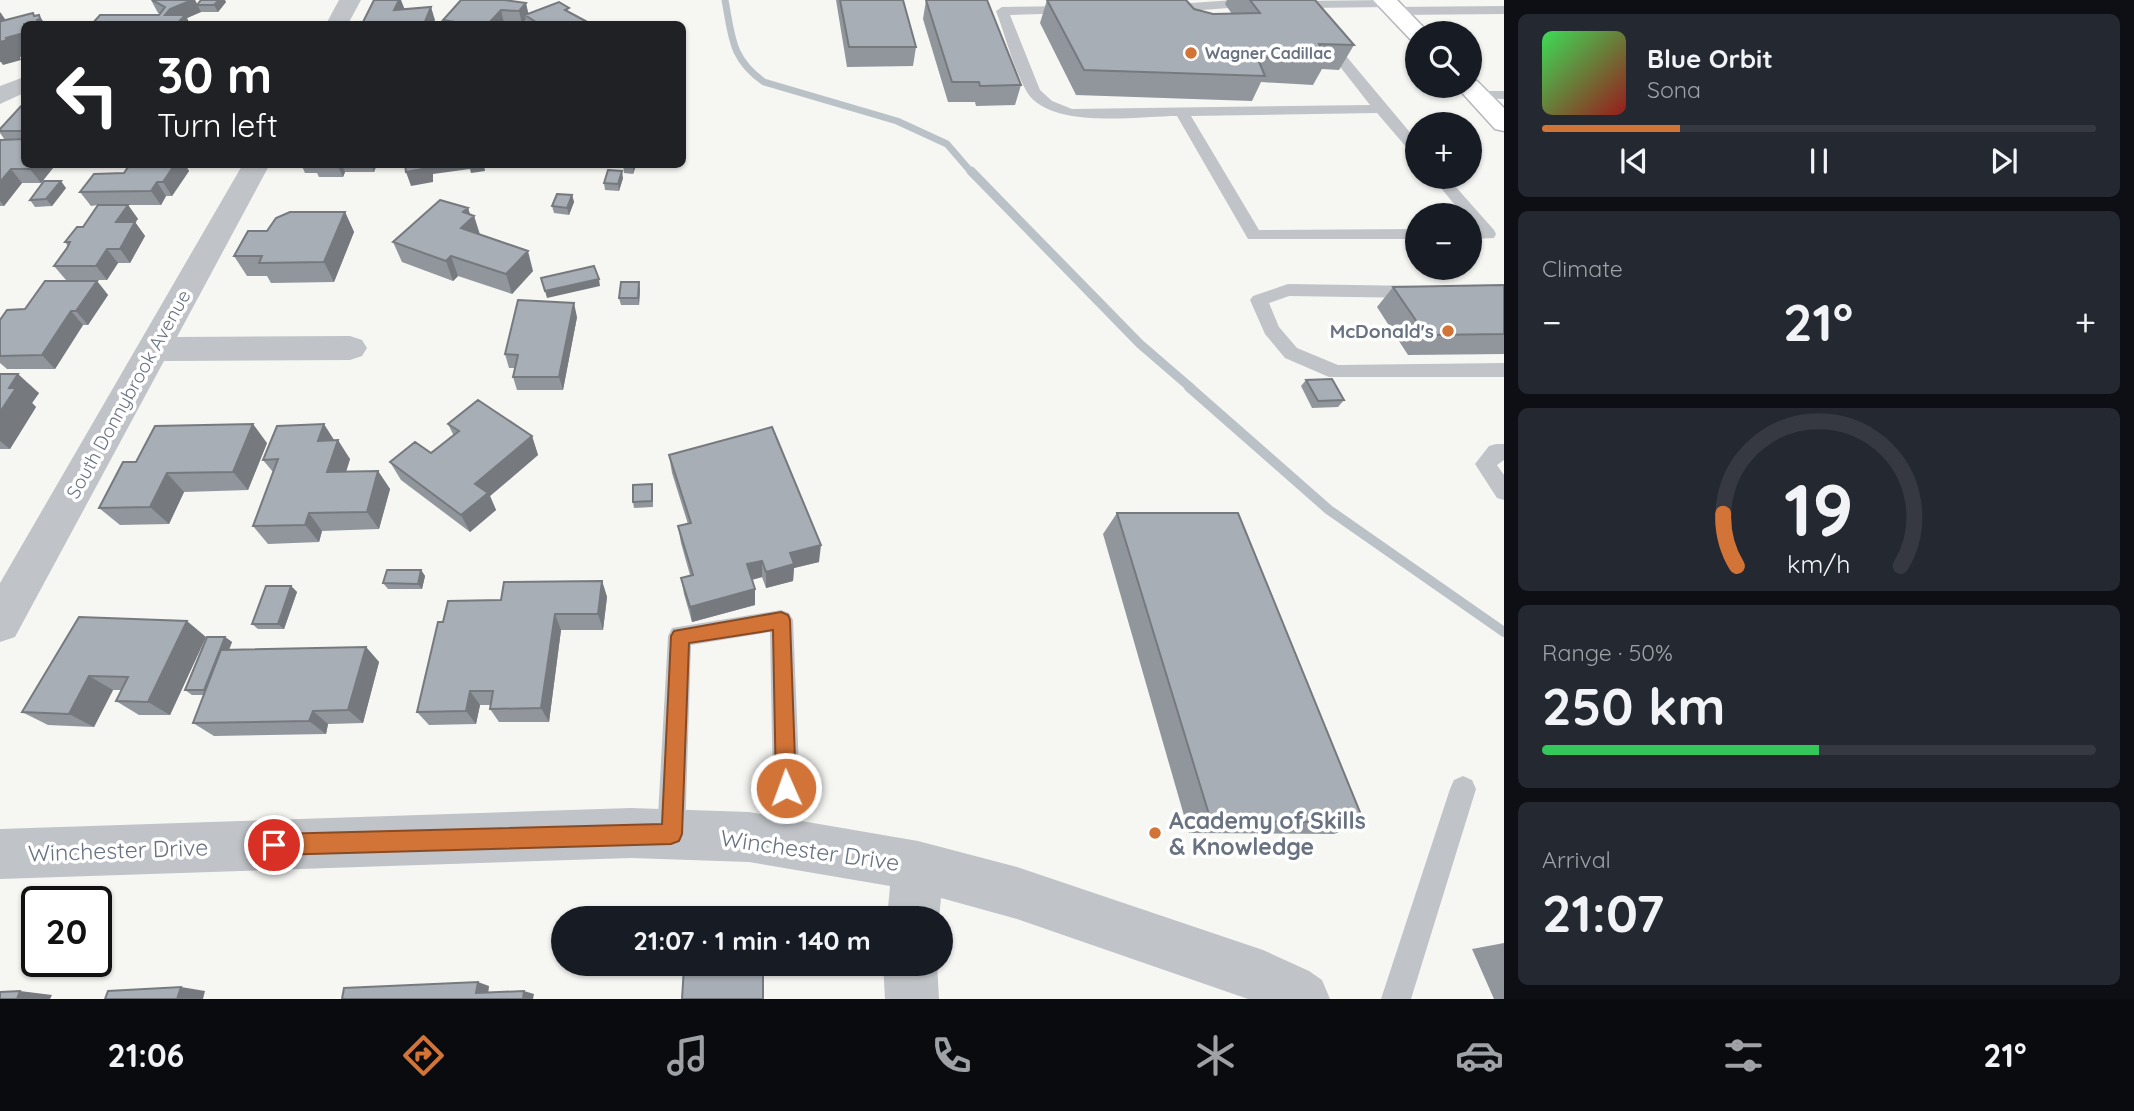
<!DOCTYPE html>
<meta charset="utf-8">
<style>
:root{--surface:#171b24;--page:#242831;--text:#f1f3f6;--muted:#9ea1a6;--line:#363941;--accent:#d27337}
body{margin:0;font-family:Quicksand,sans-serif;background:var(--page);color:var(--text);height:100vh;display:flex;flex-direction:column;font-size:26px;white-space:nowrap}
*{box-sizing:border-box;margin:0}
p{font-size:23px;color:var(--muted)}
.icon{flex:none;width:38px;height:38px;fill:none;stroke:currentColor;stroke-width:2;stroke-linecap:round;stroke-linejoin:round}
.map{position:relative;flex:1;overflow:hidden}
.panel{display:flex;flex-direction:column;gap:14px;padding:14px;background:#0d0f14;width:630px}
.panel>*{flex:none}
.guide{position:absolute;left:21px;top:21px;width:665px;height:147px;border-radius:10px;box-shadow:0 2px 5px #0004;background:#202124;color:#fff;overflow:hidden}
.buttons{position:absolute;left:1405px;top:21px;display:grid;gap:14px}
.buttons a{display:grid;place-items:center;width:77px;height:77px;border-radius:50%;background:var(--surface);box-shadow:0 2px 5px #0004;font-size:35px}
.speed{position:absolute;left:21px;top:886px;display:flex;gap:14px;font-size:35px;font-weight:700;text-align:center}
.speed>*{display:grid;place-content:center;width:91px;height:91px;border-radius:50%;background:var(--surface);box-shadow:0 2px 5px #0004;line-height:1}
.speed .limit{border:4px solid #111;border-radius:10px;background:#fff;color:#111}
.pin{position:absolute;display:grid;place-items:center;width:60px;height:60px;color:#fff;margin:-30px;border:4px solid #fff;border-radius:50%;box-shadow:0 2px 7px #0007}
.me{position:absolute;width:77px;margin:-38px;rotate:358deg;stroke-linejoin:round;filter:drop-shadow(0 0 5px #0008)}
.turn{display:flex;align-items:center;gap:24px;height:147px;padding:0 21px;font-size:32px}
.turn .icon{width:91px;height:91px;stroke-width:2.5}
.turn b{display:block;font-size:49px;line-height:60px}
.big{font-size:52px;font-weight:800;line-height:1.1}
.panel .widget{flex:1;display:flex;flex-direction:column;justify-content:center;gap:10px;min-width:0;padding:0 24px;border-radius:10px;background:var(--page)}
.panel .dial{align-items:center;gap:0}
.dial svg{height:182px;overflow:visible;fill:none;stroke:var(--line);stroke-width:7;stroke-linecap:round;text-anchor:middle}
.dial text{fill:var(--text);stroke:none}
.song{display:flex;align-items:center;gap:21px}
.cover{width:84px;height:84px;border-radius:10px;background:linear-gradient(135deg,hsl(130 70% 55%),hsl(0 70% 35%))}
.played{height:7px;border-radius:4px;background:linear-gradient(90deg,var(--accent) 25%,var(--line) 25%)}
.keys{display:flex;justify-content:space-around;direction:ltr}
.heat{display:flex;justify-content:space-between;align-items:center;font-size:38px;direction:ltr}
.charge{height:10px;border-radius:5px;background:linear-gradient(90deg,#34c759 50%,var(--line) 0)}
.trip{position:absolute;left:551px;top:906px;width:402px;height:70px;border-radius:35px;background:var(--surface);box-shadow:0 2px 5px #0004;font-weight:800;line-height:70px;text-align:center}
.menu{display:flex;height:112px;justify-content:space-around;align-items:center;background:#090b0e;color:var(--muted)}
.menu .icon{width:49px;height:49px}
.menu .current{color:var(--accent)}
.menu b{font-size:32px;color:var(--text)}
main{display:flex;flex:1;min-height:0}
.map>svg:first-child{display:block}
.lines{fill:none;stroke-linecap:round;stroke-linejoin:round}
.stream-far2{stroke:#bbc2c7;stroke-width:7}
.stream-far1{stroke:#bbc2c7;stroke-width:9}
.stream{stroke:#bbc2c7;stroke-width:10}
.primary-casing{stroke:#b4b6bb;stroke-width:3}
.lane{fill:#c0c3c7;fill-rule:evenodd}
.street{fill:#c0c3c7;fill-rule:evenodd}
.primary{fill:#fff;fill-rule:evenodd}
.wall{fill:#90969c}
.shaded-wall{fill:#767a7f}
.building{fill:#a8aeb5;stroke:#767a7f;stroke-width:2}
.route{fill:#d27337;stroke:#884b24;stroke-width:2}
.poi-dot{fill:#d27337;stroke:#fff;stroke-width:2.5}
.labels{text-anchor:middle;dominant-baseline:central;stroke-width:7;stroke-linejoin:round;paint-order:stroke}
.far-poi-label{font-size:16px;font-weight:bold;fill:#687281;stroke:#fff;text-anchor:start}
.poi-label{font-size:19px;font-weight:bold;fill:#687281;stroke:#fff;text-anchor:end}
.street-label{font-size:19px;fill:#687281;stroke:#fff}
.near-poi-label{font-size:23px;font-weight:bold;fill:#687281;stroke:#fff;text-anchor:start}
.near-street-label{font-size:23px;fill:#687281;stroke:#fff}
</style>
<main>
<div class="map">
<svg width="1504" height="999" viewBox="0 0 1504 999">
<rect width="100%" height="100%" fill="#f6f6f3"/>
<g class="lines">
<path class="stream-far2" d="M725,0C732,37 731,59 764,82L897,121L947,144L972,173"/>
<path class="stream-far1" d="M971,171L1140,344L1191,388"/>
<path class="stream" d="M1189,387L1329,510L1504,632"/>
<defs>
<path id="primary" d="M1373,0H1397L1429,33H1418V41L1410,39Z
M1470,79L1477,81L1504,108V131L1495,129L1456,86H1470Z"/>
</defs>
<use href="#primary" class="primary-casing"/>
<path class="lane" d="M1233,0L1260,2L1254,6L1164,13L1158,9L1164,5Z
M1390,0L1393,3L1387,7L1305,8L1299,12L1290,5L1296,1Z
M1072,6L1076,7V13L1010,15L1040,90L1052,101L1072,109L1370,105L1320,41L1321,38H1331L1418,142V156L1413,155L1377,113L1191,116L1259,230L1418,229V239H1248L1177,116C1139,116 1050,130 1027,92C1013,68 1006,37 996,11L1002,7Z
M1504,6V14L1394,15L1388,11L1394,7Z
M1477,91H1504V99L1472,98V92Z
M1432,177H1447L1494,230L1496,234L1494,238L1470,239V229H1475L1470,223V215H1463Z
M1288,284L1418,286L1427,292L1418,298L1289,296L1269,303L1279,327L1297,348L1338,365L1504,363V377H1329L1285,358L1265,334L1250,300L1253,296Z
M1496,444H1504V460L1497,465L1504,475V500L1497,498L1475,464L1489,446Z
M781,610L789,613L793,620L802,843L798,853L788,857L778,853L774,843L770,632L691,645L685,834L681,844L671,848L661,844L657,834L668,636L672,628Z
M1463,776L1472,780L1476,789L1411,999H1381L1450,789L1454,780Z"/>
<path class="street" d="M339,0H361L348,24H326Z
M24,77V93L0,104V86Z
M243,164H270L177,337L350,336L362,340L367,348L362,356L350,360L164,361L15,637L0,642V583Z
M631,808L749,812L918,841L1017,867L1263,950L1309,971L1322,980L1330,999H1248L1017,919L941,898L939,919H887L890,886L749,862L631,858L0,879V829Z
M883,964H937L939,999H885Z"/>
<use href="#primary" class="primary"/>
</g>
<path class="wall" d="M151,0H195L197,4L226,2L218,12H201L187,18L159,15L160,14L158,13Z
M461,0L529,14L570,13L591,24H527L526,20L522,24L504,23L503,24H444L443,20Z
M836,0H903L916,47L913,66L847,67Z
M926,0L1021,85L1015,105L976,106L975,102H948L923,19Z
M1047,0H1186L1194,9L1213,14H1232L1225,4L1227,0H1315L1354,45L1339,70L1322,69L1313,85L1261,82L1252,101L1076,95L1040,23Z
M24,105V164L53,168L41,183H22L4,206H0V140H5L0,133V129Z
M130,164H187L186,166L189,171L172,196H166L161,205H128L138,219L135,222L145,236L130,263H118L107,280H66L54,266L68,246L65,242L83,227L98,205L91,206L80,192L124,173Z
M301,164H377L374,172H345L343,177H319L317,173H305Z
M623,164H636L633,174L624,173Z
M623,178L619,191L605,190L604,183Z
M66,188L52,206L35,207L30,200Z
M572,195L574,202L569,215L554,213L552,206Z
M468,208L470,214L474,216L480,234L533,271L512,294L458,276L453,281L402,262L393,242Z
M345,212L354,232L334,282L271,283L267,276H247L234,256L267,231Z
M97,281L108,295L88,325H83L55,369H7L0,363V320Z
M1504,285V354L1408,355L1377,307L1393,287Z
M640,289L639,305H621L619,298Z
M577,317L563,390H517L513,377L515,368H509L505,354Z
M0,374L39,393L32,403L36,407L10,449H0Z
M1306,380L1344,400L1338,407L1312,408L1301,386Z
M448,424L532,436L538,455L490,496L496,510L470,532L401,480L390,462L431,453L454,436Z
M334,440L350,459L346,472L378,471L390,489L379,529L322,531L319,542L268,544L253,526L273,472L263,460Z
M267,443L248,490L184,492L169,524L120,525L99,508L136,462Z
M669,455L819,562L794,568L793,581L766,588L762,577L752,580L755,605L692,622L684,594L681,578L690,575L681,543L678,526L688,524L672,473Z
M653,491V507L634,508L633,502Z
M1117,513L1364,822L1334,834L1189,833L1103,534Z
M421,570L425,576L422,589H388L383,583Z
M602,581L607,597L603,630H561L549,722H499L490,709V705H480L476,724L429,725L417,712L443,622Z
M291,586L297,592L284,629H258L252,624Z
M79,617L206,637L170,715H139L116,701L121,690H113L94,727L48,725L22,712Z
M225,637L232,642L229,650L366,647L379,662L363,723L328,724L326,734L214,736L193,723L204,695H192L185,690Z
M1504,943V999H1494L1472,949Z"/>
<path class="shaded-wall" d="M192,0H195L201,12L187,18L190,24H177L165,15L170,9Z
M219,0H225L226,2L218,12L214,5Z
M399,0H401L405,10H394Z
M526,3L529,16L525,15L526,20L522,24L519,11Z
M431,7L435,20L433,24H424Z
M501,10L504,23L503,24H488Z
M0,12L13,30L24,33V56L20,57L21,60L3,65L1,62H0V42L2,21Z
M33,13L37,20L39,15L45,24H38Z
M33,164H51L53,168L41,183L30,169Z
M175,164H187L186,166L189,171L172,196L163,182Z
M337,164H341L345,172L343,177Z
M371,164H377L374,172Z
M428,164H484L485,171L471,173L470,169L433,174V182L411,186L406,172Z
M633,164H636V166L633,174Z
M11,169L22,183L4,206L0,201V182Z
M622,171L623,178L619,191L618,184Z
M61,181L66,188L52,206L46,199Z
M157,182L166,196L161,205L151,191Z
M572,195L574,202L569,215L567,208Z
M128,205L138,219L135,222L145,236L130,263L120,249L116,222Z
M468,208L471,218L474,216L480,236L461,228L463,212Z
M345,212L354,232L334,282L324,262Z
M107,249L118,263L107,280L96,266Z
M528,251L533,271L512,294L506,274Z
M451,256L458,276L453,281L446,261Z
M599,279L600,286L547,298L545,291Z
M97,281L108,295L88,325L76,311Z
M639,282L640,289L639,305L638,298Z
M574,303L577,317L563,390L559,377Z
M71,311L83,325L55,369L42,355Z
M18,374L39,393L32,403L36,407L10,449L0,441V412L9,388Z
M253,424L267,443L248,490L233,472Z
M324,424L336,443L318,441Z
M532,436L538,455L490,496L496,510L470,532L461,515L475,484Z
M338,440L350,459L340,490L327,472Z
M378,471L390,489L379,529L367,512Z
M167,473L184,492L169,524L150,507Z
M309,513L322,531L319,542L305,525Z
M821,545L819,562L794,568L793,581L766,588V572L790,553Z
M762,561V577L747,581V564Z
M421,570L425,576L422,589L418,584Z
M602,581L607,597L603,630L598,614Z
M291,586L297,592L284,629L278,624Z
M755,589V605L692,622L690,607Z
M555,614L561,630L549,722L541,708Z
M187,621L206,637L170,715L148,702Z
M225,637L232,642L211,695L204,690Z
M366,647L379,662L363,723L348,710Z
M89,676L113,690L94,727L69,714Z
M470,691L480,705L476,724L466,711Z
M313,711L328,724L326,734L309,721Z
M478,982L489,986L488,996L476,993Z
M181,987L205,991L203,999H177Z
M20,991L52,995L50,999H17Z
M524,991L534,994L533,999H523Z"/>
<path class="building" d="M152,0H192L170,9L165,15H185L177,24H92L100,15H159L165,7Z
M201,0H219L214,5H197Z
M374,0H399L394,10L431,7L424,24H362Z
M461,0H504L526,3L519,11L501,10L488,24H467L443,20Z
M840,0H903L916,47H849Z
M926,0H987L1021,85L980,86L979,82H952Z
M1047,0H1186L1194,9L1213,14L1260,13L1250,0H1315L1354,45L1319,44L1327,60L1257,57L1265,76L1084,70Z
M559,2L569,8L565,10L591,24H539L525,15Z
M0,13L2,21L33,13L34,16L39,15L40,19L37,20L38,24H24V33L6,38L7,40L0,42Z
M260,23H276L274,24H258Z
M24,105V131H0V129L21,106Z
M24,139V164H34L30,169H11L0,182V140Z
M130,164H175L163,182H157L151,191L80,192L94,174L124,173Z
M405,164H428V168L406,172Z
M623,164H633V167L623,166Z
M608,170L622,171L618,184L604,183Z
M44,181H61L46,199L30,200Z
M557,194L572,195L567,208L552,206Z
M440,200L468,208L463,212L474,216L461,228L528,251L506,274L451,256L446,261L393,242Z
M98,205H128L116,222H135L120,249H107L96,266H54L67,248L70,242H65L77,227H83Z
M290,212H345L324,262L259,263L262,256H234L248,231H267L276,218Z
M594,266L599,279L545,291L541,278Z
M45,281H97L76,311H71L42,355L0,356V320L7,310L25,309Z
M621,282H639L638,298H619Z
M1504,285V334L1426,335L1393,287Z
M518,300L574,303L559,377H513L518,355L505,354Z
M0,374H18L9,388H16L0,412Z
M1332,379L1344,400L1318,401L1306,380Z
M478,400L532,436L475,484L488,493L461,515L390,462L415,442L431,453L459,431L448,424Z
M253,424L233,472L167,473L150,507L99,508L123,462H136L155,426Z
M324,424L318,441L338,440L327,472L378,471L367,512L309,513L305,525L253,526L278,459L263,460L277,426Z
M772,427L821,545L790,553L794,564L766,572L762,561L747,564L755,589L690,607L681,578L693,575L678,526L691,523L669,455Z
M652,484V501L633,502V485Z
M1117,513H1238L1364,822L1211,821Z
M387,570H421L418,584L383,583Z
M602,581L598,614H555L541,708L490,709L493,691H470L466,711L417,712L438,622H443L448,601L501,600L504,582Z
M266,586H291L278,624H252Z
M79,617L187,621L148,702L116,701L128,677L89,676L69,714L22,712Z
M207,637H225L204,690H185Z
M366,647L348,710L313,711L309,721L193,723L221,650Z
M763,966V999H682L684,967Z
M478,982L476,993L524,991L523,999H342L344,988Z
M181,987L177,999H105L108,991Z
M20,991L17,999H0V992Z"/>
<path class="route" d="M781,612L788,615L790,620L796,788L793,795L786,797L779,795L776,788L773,630L689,643L682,834L679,841L671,844L274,855L267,852L264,845L267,837L274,834L662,824L671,636L674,631Z"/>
<g class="poi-dot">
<circle cx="1191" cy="53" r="7"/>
<circle cx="1448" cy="331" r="7"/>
<circle cx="1155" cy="833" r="7"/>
</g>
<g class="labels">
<g class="far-poi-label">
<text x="1205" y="53">Wagner Cadillac</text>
</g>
<g class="poi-label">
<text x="1434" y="331">McDonald's</text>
</g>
<g class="street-label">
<text transform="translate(128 394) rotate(-61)">South Donnybrook Avenue</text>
</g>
<g class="near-poi-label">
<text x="1169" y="820">Academy of Skills<tspan x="1169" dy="26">&amp; Knowledge</tspan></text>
</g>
<g class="near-street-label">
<text transform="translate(118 850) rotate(-2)">Winchester Drive</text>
<text transform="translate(810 850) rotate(8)">Winchester Drive</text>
</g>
</g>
</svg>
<div class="buttons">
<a><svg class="icon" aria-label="search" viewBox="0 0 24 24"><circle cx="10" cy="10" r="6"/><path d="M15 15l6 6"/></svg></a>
<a>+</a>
<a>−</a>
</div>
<div class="speed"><div class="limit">20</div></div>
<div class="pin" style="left:274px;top:845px;background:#d93025"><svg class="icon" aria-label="arrive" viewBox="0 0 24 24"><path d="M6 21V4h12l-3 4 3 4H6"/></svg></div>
<svg class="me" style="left:786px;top:788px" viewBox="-20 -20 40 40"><circle r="17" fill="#d27337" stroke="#fff" stroke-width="3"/><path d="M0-11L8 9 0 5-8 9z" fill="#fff"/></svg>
<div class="trip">21:07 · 1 min · 140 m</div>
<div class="guide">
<div class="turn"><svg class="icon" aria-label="left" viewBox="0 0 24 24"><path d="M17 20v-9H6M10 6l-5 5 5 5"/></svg><div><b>30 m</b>Turn left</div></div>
</div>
</div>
<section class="panel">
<div class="widget">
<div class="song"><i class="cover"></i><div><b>Blue Orbit</b><p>Sona</p></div></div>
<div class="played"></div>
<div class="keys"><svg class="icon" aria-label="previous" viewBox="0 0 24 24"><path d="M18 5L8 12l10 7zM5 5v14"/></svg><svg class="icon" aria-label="pause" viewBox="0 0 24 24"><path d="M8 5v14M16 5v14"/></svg><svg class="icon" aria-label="next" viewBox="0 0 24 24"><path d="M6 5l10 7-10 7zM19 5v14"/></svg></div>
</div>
<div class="widget"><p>Climate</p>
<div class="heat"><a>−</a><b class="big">21°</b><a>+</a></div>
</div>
<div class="widget dial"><svg viewBox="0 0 100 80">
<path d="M14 69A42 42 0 1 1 86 69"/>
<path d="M14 69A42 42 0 0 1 8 46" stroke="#d27337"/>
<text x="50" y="56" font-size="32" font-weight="700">19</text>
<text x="50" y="72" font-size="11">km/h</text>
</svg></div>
<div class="widget"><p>Range · 50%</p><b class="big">250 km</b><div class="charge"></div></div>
<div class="widget"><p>Arrival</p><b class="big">21:07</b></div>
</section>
</main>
<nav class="menu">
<b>21:06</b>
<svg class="icon current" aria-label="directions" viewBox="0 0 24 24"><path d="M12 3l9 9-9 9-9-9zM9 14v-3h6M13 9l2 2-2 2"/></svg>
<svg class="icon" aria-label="music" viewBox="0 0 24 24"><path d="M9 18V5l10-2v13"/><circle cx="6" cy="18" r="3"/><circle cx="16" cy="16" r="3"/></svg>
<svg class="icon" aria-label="phone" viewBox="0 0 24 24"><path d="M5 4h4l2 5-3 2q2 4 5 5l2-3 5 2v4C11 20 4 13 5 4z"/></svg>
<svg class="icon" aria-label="climate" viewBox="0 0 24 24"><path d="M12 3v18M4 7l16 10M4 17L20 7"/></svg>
<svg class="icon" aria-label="car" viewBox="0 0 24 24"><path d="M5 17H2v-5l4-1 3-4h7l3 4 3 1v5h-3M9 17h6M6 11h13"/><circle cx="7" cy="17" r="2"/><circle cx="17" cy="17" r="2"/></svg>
<svg class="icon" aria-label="filters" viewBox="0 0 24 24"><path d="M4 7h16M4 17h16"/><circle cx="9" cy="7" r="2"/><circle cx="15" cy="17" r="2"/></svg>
<b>21°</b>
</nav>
